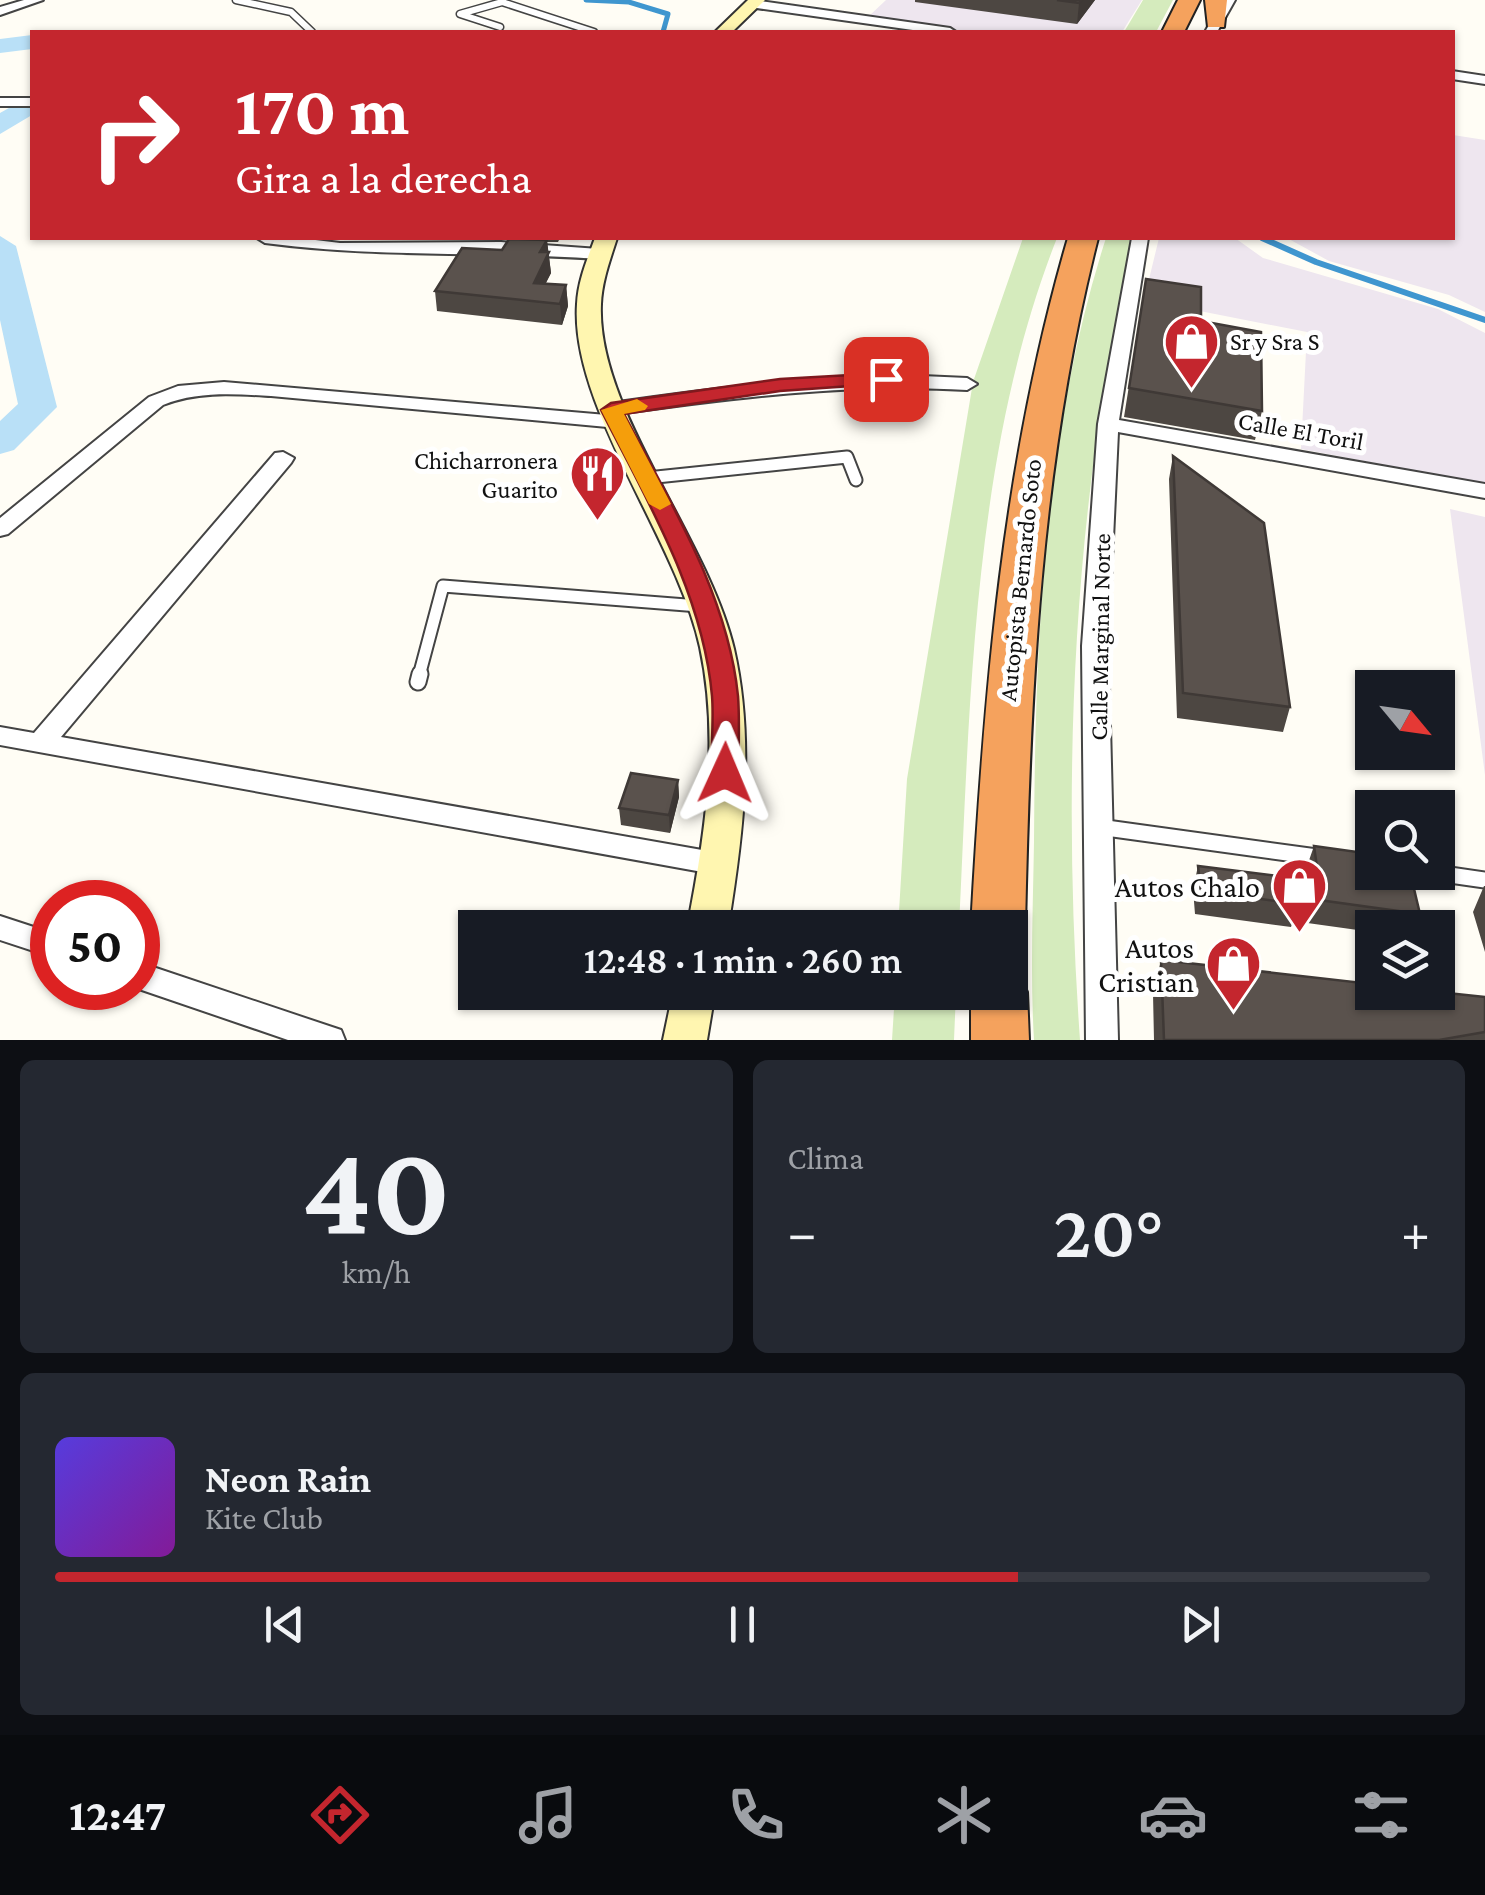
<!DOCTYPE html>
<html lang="es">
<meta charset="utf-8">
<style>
:root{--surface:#171b24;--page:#242831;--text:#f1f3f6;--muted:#9ea1a6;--line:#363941;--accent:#c4262e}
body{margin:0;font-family:"Crimson Pro",serif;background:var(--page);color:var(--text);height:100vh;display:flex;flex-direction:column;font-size:38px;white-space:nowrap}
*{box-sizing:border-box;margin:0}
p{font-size:32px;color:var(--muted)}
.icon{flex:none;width:55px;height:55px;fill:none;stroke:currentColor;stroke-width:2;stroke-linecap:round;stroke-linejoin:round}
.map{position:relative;height:1040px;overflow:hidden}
.details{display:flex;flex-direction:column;gap:20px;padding:20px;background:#0d0f14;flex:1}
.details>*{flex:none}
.hud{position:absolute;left:30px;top:30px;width:1425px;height:210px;border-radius:0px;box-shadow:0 2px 8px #0004;background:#c4262e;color:#fff;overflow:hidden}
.needle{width:65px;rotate:119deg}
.fabs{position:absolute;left:1355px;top:670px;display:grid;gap:20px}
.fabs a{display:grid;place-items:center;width:100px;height:100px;border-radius:0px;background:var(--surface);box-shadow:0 2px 8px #0004;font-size:50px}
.speed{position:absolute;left:30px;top:880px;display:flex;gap:20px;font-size:50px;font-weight:700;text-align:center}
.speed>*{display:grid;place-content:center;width:130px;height:130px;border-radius:50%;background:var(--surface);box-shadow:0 2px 8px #0004;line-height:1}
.speed .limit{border:15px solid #d22;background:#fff;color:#111}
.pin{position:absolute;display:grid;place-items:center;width:85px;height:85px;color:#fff;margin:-42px;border-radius:20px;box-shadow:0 5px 15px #0006}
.me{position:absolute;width:110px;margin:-55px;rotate:1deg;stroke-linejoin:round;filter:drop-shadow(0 0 8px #0008)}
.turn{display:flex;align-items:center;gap:35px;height:210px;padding:0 40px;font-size:45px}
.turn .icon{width:130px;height:130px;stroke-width:2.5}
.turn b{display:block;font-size:70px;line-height:85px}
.big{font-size:75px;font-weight:600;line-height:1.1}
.details .widget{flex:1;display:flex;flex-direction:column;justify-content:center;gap:15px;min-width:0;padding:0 35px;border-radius:15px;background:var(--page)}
.details .dial{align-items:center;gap:0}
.dial b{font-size:130px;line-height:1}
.song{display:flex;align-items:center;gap:30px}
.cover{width:120px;height:120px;border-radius:15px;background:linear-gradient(135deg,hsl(250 70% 55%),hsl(290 70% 35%))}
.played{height:10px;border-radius:5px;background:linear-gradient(90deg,var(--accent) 70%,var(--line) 70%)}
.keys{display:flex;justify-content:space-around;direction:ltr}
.heat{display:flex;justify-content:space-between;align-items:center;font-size:55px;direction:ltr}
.details .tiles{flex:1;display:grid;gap:20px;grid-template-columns:1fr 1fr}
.widget:last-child{grid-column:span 2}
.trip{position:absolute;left:458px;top:910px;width:570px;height:100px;border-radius:0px;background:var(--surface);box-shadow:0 2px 8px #0004;font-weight:600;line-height:100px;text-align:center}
.tabs{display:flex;height:160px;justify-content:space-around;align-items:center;background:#090b0e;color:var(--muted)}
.tabs .icon{width:70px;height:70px}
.tabs .selected{color:var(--accent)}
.tabs b{font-size:45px;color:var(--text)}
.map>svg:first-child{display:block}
.industrial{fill:#eee6ef}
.green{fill:#d5ebbd}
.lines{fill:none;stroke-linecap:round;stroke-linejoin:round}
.stream-far1{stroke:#3f96cf;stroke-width:5}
.stream{stroke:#3f96cf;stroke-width:6}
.river{fill:#b9e0f7;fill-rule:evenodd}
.lane-far2-casing{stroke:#444;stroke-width:9}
.lane-far1-casing{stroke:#444;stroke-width:15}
.lane-casing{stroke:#444;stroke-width:19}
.street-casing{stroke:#444;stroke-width:4}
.secondary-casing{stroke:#333;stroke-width:4}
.highway-casing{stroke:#222;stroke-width:4}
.lane-far2{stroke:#fff;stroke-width:6}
.lane-far1{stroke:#fff;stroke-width:11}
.lane{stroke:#fff;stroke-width:15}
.street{fill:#fff;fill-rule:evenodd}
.secondary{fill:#fff6b0;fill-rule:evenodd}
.highway{fill:#f5a25d;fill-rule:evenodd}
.wall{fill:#4d4742}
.shaded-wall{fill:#3f3936}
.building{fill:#5a524d;stroke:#3f3936;stroke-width:2.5}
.route{fill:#c4262e;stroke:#7f191e;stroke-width:2.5}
.slow{fill:#f59e0b}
.labels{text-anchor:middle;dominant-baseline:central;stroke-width:10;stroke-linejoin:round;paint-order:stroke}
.poi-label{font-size:25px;fill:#111;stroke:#fff;text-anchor:start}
.street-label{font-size:25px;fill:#111;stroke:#fff}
.near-poi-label{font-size:30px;fill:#111;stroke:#fff;text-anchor:end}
</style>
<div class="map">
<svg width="1485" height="1040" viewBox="0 0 1485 1040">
<rect width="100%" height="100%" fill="#fffdf5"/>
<path class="industrial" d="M886,0H1142L1122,32H970L868,17Z
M1453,135L1485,140V312L1449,295L1329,261L1287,238H1452Z
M1159,238H1235L1263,258L1438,309L1485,333V484L1301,449L1307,332L1144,300Z
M1450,509L1485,517V775Z"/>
<path class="green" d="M1143,0H1173L1156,32H1124Z
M1023,238H1057C973,450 970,702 959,927L898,928L907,779L973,382Z
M1106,238H1134C1073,498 1061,774 1080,1040H1034C1030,974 1033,908 1034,842C1035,640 1044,430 1106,238Z
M895,993H956L954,1040H892Z"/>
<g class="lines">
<path class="stream-far1" d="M586,0L629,2L668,14L663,32"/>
<path class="stream" d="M1262,238L1316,262L1485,320"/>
<path class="river" d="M32,35V49L0,53V39Z
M32,95V115L0,134V113Z
M0,236L16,246L57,407L14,450L0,454V421L18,404L0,320Z"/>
<defs>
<path id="lane-far2" d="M236,0L291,12L312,32
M500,27L460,14L502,2L594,32"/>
<path id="lane-far1" d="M647,478L847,457L856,480
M419,676L443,586L699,606"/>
<path id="lane" d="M418,682L420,674
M1099,827L1324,858
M1429,872L1485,880"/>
<path id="street" d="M24,0H43L0,15V7Z
M753,0L950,28L956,32H927L749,7L747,4Z
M1223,0H1235L1217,32H1205Z
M1452,71L1485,76V84L1452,79Z
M0,98H32V106H0Z
M257,238H299L340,243L501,242L599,249L608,254L599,259C487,251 376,258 265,243Z
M1132,238H1148L1119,420L1485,484V498L1118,432L1108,646L1118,1040H1086L1082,646L1098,424Z
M922,376L967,378L977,384L967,390C847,383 730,398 611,415L601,409L611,403C715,388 817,375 922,376Z
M224,382L618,416L628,422L618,428L271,396C234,394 197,391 163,405L8,534L0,536V518L149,397L178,386Z
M283,452L294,458L291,463L61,737L719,853L729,856L734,864L729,872L719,875L0,745V727L34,733L275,453Z
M0,916L52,933V957L0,940Z
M138,962L341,1030L345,1040H288L136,988Z"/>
<path id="secondary" d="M748,0H765L732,32H715Z
M595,238H617C610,260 602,281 601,304C596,409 708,538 734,649C755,741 743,836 728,928H687C705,836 720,740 700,647C676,538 570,407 577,304C578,281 587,260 595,238Z
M673,992H715L707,1040H663Z"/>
<path id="highway" d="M1178,0H1200L1184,32H1162Z
M1205,0H1227L1224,27H1208Z
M1068,238H1098C1040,465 1030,694 1025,928L1017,943L1010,946V928H971C984,693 1002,464 1068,238Z
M1010,972L1019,975L1027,992L1029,1040H971V992H1010Z"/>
</defs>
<use href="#lane-far2" class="lane-far2-casing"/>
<use href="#lane-far1" class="lane-far1-casing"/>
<use href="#lane" class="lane-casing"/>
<use href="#street" class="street-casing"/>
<use href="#secondary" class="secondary-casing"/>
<use href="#highway" class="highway-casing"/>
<use href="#lane-far2" class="lane-far2"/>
<use href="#lane-far1" class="lane-far1"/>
<use href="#lane" class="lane"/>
<use href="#street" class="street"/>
<use href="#secondary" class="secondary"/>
<use href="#highway" class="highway"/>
</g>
<path class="wall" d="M915,0H1095L1077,24L915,2Z
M522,238H560L558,242H547L551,273L545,284L566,285L568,306L562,325L437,311L435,291L523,239Z
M1146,279L1201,321L1262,411L1255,440L1124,417Z
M1173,456L1290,707L1283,732L1177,718L1169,479Z
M678,780L679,797L670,833L621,825L619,808Z
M1314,846L1420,914L1415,928H1372V932L1293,921L1291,927L1195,914L1193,889L1198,866L1308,879L1306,869Z
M1484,886H1485V952L1473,912Z
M1161,960L1485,997V1040H1154L1153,994Z"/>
<path class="shaded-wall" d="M1082,0H1095L1077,24L1079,3Z
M547,240L551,273L537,301L534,283L540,252Z
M566,285L568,306L562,325L560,304Z
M678,780L679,797L670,833L669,815Z"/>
<path class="building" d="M1057,0H1082L1079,3Z
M509,239L547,240L540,252H549L534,283L566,285L560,304L435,291L462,248L502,250Z
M1146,279L1201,287V321L1261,332L1262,411L1129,388Z
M1173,456L1264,523L1290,707L1183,693Z
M631,773L678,780L669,815L619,808Z
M1314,846L1372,854V872H1410L1420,914L1297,897L1298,904L1201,891L1198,866L1319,881Z
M1161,960L1372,984V992H1438L1485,997V1032L1439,1040H1164Z"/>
<path class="route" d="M886,373L893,375V383L780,391L624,414C670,502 728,595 738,696C740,721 738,748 739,773L725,783L715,780L711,773C711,748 714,721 712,696C703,593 646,499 601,410L611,403L780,379Z"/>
<path class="slow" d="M637,399L648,406L645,410L624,414L671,504L660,510L649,504L601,410Z"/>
<defs>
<symbol id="shop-pin" viewBox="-11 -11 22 30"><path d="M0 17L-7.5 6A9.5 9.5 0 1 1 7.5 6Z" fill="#c4262e" stroke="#fff"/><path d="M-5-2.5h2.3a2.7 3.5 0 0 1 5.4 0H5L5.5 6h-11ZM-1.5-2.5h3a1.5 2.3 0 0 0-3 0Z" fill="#fff"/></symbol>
<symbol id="restaurant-pin" viewBox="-11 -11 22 30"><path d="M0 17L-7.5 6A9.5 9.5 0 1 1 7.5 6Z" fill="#c4262e" stroke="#fff"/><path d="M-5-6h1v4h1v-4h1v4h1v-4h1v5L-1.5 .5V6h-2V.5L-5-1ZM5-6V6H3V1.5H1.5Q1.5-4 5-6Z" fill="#fff"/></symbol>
</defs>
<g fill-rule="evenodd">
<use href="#shop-pin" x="1160" y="310" width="63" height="86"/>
<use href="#restaurant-pin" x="566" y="442" width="63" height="86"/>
<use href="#shop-pin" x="1268" y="854" width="63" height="86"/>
<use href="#shop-pin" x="1202" y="932" width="63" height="86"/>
</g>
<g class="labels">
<g class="poi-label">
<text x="1230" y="341">Sr y Sra S</text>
<text x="558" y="460" text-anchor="end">Chicharronera<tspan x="558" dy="29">Guarito</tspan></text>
</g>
<g class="street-label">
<text transform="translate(1301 431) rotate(10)">Calle El Toril</text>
<text transform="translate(1020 580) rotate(-84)">Autopista Bernardo Soto</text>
<text transform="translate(1100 637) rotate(-89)">Calle Marginal Norte</text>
</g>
<g class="near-poi-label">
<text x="1260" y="886">Autos Chalo</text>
<text x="1194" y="947">Autos<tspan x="1194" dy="34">Cristian</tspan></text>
</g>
</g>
</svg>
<div class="fabs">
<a><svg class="needle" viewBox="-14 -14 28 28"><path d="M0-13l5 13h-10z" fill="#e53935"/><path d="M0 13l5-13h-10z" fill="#9ea1a6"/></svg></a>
<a><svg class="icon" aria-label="search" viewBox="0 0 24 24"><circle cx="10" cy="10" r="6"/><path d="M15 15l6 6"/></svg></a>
<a><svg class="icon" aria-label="layers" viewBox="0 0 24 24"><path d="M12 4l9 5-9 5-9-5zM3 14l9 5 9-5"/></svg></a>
</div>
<div class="speed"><div class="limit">50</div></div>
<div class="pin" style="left:886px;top:379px;background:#d93025"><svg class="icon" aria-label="arrive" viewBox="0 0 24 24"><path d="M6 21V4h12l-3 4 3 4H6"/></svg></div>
<svg class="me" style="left:725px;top:773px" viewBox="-20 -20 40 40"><path d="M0-17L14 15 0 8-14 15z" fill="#c4262e" stroke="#fff" stroke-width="4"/></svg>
<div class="trip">12:48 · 1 min · 260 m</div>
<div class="hud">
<div class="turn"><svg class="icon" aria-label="right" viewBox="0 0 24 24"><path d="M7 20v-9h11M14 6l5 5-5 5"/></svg><div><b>170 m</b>Gira a la derecha</div></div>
</div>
</div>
<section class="details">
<div class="tiles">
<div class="widget dial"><b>40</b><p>km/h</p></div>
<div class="widget"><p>Clima</p>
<div class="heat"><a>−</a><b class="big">20°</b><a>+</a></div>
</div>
<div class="widget">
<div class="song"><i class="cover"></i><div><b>Neon Rain</b><p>Kite Club</p></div></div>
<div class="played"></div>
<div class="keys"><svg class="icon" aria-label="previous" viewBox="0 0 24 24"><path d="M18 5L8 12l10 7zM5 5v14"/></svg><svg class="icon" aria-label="pause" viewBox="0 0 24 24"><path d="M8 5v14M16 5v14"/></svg><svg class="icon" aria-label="next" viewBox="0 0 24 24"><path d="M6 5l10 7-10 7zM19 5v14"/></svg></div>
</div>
</div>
</section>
<nav class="tabs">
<b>12:47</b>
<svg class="icon selected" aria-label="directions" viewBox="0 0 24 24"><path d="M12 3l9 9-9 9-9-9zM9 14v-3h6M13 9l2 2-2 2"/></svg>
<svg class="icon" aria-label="music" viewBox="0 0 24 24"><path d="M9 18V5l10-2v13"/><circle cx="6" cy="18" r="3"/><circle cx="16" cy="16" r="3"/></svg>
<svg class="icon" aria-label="phone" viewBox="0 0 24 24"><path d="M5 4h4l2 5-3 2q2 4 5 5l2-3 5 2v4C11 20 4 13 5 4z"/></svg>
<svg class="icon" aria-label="climate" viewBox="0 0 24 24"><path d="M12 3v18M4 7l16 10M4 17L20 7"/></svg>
<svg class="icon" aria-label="car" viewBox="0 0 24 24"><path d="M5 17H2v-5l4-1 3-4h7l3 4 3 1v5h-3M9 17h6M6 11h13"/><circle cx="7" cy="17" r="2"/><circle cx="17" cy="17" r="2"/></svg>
<svg class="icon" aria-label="filters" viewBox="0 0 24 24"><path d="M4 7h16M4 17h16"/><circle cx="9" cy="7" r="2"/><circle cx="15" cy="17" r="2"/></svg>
</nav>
